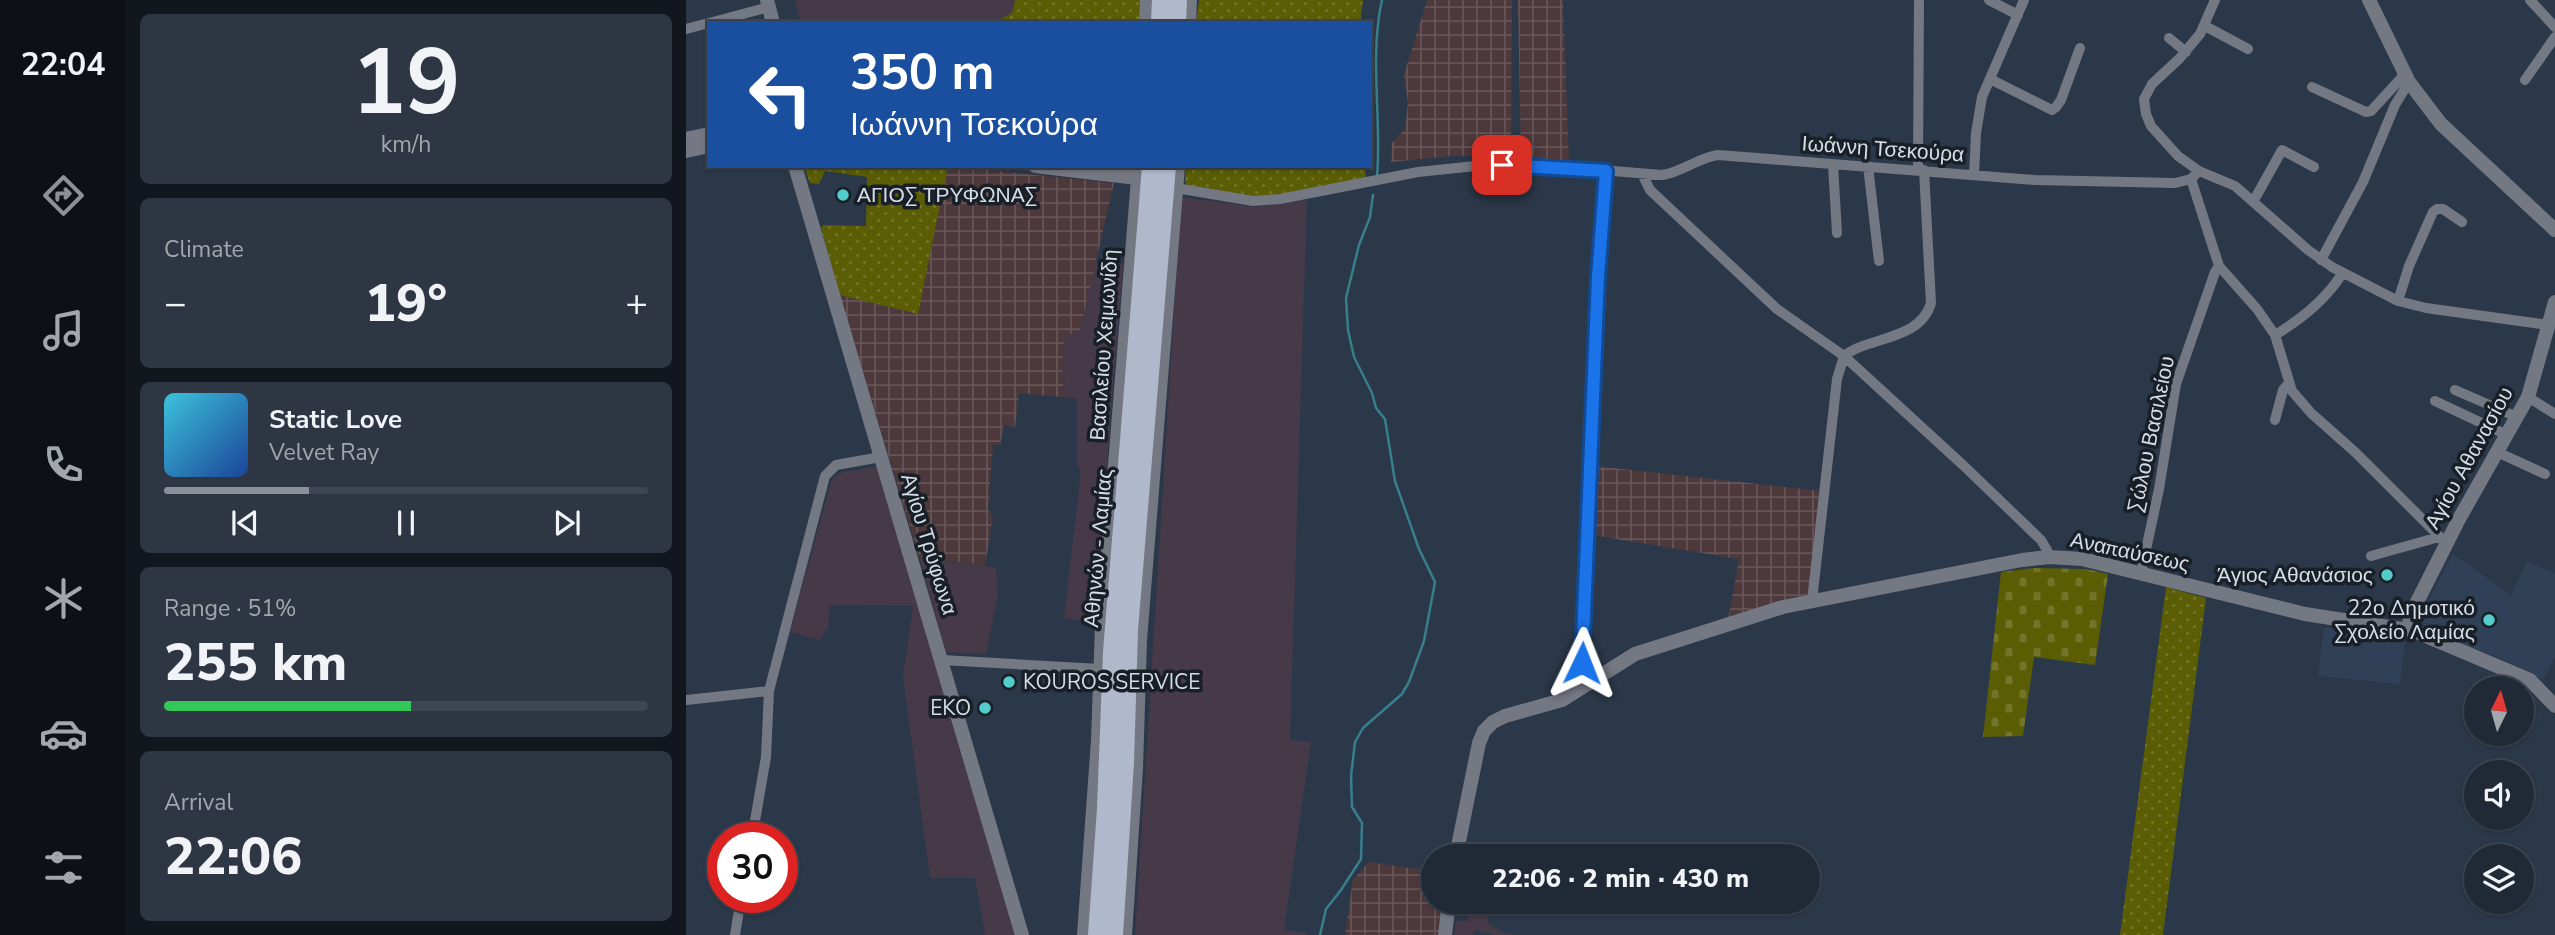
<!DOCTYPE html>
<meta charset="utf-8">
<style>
:root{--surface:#202a37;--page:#2d3642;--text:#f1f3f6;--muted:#a2a7ad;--line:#3d4652;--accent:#8c9099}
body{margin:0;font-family:"Nunito Sans",sans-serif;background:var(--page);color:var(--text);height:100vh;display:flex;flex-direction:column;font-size:26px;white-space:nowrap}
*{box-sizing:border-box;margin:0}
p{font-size:23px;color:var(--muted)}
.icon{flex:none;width:38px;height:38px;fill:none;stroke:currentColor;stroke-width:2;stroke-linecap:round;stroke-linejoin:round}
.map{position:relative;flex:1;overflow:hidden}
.side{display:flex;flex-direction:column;gap:14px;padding:14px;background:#12171e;width:560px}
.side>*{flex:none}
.banner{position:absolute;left:21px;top:21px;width:665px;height:147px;border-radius:0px;box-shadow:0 2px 5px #0004,0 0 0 2px var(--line);background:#1a4fa0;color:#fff;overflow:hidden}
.needle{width:46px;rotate:5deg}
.controls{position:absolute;left:1778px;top:676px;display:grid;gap:14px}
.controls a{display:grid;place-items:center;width:70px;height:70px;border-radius:50%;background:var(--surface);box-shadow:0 2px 5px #0004,0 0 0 2px var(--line);font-size:35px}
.speed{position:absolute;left:21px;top:822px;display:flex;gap:14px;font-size:35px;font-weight:700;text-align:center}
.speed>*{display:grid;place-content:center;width:91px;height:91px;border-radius:50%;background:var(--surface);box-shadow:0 2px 5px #0004,0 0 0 2px var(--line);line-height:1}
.speed .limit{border:10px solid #d22;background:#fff;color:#111}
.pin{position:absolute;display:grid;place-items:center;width:60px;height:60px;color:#fff;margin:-30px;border-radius:14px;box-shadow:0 4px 10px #0006}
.me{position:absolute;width:77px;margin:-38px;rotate:2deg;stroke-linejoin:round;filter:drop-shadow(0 0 5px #0008)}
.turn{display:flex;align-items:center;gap:24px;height:147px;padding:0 28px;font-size:32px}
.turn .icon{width:91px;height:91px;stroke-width:2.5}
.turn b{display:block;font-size:49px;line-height:60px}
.big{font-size:52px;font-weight:800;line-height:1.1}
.side .card{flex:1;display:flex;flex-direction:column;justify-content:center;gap:10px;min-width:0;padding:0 24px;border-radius:10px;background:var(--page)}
.side .dial{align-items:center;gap:0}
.dial b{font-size:91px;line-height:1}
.song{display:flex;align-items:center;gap:21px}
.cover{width:84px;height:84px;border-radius:10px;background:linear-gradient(135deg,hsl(190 70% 55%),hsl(220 70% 35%))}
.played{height:7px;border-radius:4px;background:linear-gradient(90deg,var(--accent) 30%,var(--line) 30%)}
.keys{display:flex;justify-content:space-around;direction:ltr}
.heat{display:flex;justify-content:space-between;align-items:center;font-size:38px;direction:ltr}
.charge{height:10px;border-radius:5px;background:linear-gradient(90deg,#34c759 51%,var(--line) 0)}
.trip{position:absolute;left:735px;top:844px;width:399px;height:70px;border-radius:35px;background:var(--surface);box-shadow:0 2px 5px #0004,0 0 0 2px var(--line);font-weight:800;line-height:70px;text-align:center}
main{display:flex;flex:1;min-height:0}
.menu{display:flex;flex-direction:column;width:126px;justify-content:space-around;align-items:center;background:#0d1116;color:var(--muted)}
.menu .icon{width:49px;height:49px}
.menu .on{color:var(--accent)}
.menu b{font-size:32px;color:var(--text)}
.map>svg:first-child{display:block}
.commercial{fill:#463948}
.industrial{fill:url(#industrial-grid)}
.built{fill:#304157}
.grass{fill:url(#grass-dots)}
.cemetery{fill:url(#cemetery-stones)}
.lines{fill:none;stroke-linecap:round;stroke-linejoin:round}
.stream{stroke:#387e8c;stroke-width:2.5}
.minor{stroke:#747882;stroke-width:10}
.tertiary{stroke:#747882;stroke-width:14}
.primary{stroke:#b0b8cc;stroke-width:18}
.route-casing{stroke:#114b97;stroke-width:18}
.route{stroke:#1a73e8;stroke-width:12}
.poi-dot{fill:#53cdcb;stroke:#191f26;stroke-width:2.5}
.labels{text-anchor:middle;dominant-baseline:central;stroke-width:7;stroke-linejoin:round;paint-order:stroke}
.street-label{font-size:21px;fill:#d5dde8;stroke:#191f26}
.poi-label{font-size:21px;fill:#d5dde8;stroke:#191f26;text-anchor:end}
</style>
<main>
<nav class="menu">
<b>22:04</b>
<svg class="icon on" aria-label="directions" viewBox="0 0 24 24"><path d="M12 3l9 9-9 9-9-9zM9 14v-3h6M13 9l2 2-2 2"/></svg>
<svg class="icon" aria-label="music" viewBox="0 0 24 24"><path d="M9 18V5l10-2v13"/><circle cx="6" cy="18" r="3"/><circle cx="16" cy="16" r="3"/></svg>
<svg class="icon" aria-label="phone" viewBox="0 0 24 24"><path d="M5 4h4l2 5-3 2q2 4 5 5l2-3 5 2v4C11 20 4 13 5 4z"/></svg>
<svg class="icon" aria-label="climate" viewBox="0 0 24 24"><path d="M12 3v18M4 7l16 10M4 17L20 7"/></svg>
<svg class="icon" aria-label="car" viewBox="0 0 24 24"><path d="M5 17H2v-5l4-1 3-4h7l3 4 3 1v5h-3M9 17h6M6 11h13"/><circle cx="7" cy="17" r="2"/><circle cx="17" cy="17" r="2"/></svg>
<svg class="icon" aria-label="filters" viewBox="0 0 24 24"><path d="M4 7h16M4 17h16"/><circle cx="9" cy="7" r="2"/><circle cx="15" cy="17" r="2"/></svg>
</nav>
<section class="side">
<div class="card dial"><b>19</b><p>km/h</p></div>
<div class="card"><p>Climate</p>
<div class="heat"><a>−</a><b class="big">19°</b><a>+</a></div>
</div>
<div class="card">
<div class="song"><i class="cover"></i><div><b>Static Love</b><p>Velvet Ray</p></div></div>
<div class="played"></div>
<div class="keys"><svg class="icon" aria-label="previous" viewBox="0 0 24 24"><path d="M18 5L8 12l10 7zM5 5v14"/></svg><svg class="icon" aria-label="pause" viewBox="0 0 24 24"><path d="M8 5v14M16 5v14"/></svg><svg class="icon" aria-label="next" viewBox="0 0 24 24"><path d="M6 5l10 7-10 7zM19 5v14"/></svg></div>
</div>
<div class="card"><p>Range · 51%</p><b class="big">255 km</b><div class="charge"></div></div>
<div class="card"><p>Arrival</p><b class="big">22:06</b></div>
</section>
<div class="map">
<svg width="1869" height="935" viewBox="0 0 1869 935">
<defs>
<pattern id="industrial-grid" width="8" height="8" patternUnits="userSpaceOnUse" patternTransform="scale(1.75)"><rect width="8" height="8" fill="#4d383b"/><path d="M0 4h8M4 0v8" fill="none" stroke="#665457"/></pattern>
<pattern id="grass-dots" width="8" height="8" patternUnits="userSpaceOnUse" patternTransform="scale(1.75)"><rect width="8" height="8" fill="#5a5d04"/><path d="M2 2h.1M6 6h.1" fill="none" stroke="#717429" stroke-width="1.8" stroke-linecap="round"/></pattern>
<pattern id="cemetery-stones" width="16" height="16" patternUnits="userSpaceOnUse" patternTransform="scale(1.75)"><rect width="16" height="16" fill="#5a5d04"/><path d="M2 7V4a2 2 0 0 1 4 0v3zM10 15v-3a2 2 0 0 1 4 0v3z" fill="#717429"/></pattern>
</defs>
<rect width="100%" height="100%" fill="#2b3849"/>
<path class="commercial" d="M109,0H458L457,23H115Z
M495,197L570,207L621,200L604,740L625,742L598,930L621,933L620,935H449Z
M408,263L437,264L422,450L413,594L410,619L406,622L378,618L395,470L391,465V399L375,397L379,379L376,375L379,336L397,319Z
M193,466L329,935H299L289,878H244L217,677L227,606L144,605L142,628L134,640L104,632L145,482L149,476L158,472Z
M233,557L310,567L312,595L300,654L260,652Z
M784,901H803L802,923L820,934L834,935H808L788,930L787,935H768L770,921H782Z"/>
<path class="industrial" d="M741,0H826L825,155L765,156L705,162L706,143L719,129L722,103L718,75Z
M832,0H877L883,163L835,160Z
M262,166L428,183L394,330L379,336L376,374L379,378L375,397L333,393L329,427L318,425L314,445H307L302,510L307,516L299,565L233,557L154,295L232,313Z
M909,466L1135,491L1122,597L1042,620L1053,559L906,535Z
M683,862L747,871V901H762L757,935H659L667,880Z"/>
<path class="built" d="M1767,554L1825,595L1841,562L1869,573V657L1857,680L1823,662L1744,631L1737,623L1735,613Z
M1638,627L1661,632L1719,638L1714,684L1632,676Z"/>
<path class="grass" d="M329,0H456L455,23H308L326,13Z
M513,0H677L674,23H510Z
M118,166H262L232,314L154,295L135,228L137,225L180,226L181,177L139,171L133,184L124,183Z
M500,166H679L680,181L583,199L504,186L499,183Z
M1480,587L1520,598L1477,935H1434Z"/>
<path class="cemetery" d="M1347,568L1400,569L1422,574L1409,665L1348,657L1337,736L1297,737L1315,572Z"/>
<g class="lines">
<path class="stream" d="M691,177C696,118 683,58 696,0
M634,935L640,909L655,890L675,859L676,823L666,807L665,776L669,742L677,728L716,694L723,682L738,641L749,582L733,549L709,481L699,419L690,408L686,393L668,357L662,330L660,298L673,245L684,217L687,195"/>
<path class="minor" d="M1303,0L1332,15
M1529,0L1514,34L1493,59L1466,84L1458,99L1460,114L1465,126L1492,156L1513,171L1549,186L1622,250L1646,267L1712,301L1740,308L1862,325
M1844,0L1869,27
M23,23L83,7
M1519,26L1562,49
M0,29L23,23
M1483,38L1500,52
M1304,79L1366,110L1370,107L1375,100L1394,48
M1839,80L1869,37
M1626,87L1680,112L1685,111L1719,74
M1147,165L1151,233
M1182,166L1193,261
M1232,169L1233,0
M956,174L964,190L1091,309L1158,356L1278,466L1355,540L1361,550L1363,557
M1288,175L1290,133L1296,97L1338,0
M1505,179L1533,266L1571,309L1589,335L1606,391L1625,413L1669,452L1761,544
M490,188L567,201L594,199L732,172L799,165L878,167L976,175C997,172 1011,158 1032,155L1349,180L1489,183L1505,179L1513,171
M1567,202L1596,150L1628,167
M1635,260L1677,182L1709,105L1723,82
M1712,301L1723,266L1747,212L1751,209H1757L1776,222
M1589,335C1614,320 1640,299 1656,274
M1769,390L1831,417
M1842,397L1869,414
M1749,401L1821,435
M1589,420L1597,390L1602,384
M1811,452L1859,474
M1685,556L1753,537
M1455,573L1473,489L1490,384L1529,272L1533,266
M1126,601L1151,379L1158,356C1183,336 1234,341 1245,303L1238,170
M256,660L414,669
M899,687L896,663L901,521L912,277L920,171
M0,700L83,691
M66,838L80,757L83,691L139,476L150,465L195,457
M49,935L55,898"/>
<path class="tertiary" d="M81,0L87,23
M1683,0L1723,82L1755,124L1869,230
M460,23L461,0
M503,23L504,0
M0,139L23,134
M0,151L23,146
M109,166L336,935
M349,166L451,178
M1721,629L1727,610L1773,519L1842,397L1869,302
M770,856L793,743L798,731L807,722L819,716L876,700L949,654L1097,607L1336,560L1363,557L1396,559L1619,614L1728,631L1844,680L1869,706
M398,935L412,740L416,627L453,166
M439,935L450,768L454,640L492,166
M759,935L763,901"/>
<path class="primary" d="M474,23L475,0
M491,23L492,0
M411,935L420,809L426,652L465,166
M428,935L439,763L443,630L481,166"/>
</g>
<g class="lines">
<defs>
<path id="route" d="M816,165L920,171L912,277L896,663"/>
</defs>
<use href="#route" class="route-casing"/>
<use href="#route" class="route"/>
</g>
<g class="poi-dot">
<circle cx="157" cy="195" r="7"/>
<circle cx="1701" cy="575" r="7"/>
<circle cx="1803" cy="620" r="7"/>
<circle cx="323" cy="682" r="7"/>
<circle cx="299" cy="708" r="7"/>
</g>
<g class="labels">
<g class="street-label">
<text transform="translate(1197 149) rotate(4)">Ιωάννη Τσεκούρα</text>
<text transform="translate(418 345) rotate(-86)">Βασιλείου Χειμωνίδη</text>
<text transform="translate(1465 434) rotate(-78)">Σώλου Βασιλείου</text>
<text transform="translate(1783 458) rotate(-61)">Αγίου Αθανασίου</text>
<text transform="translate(243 544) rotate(73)">Αγίου Τρύφωνα</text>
<text transform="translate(412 548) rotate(-85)">Αθηνών - Λαμίας</text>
<text transform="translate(1444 552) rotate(12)">Αναπαύσεως</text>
</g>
<g class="poi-label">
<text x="171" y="195" text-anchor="start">ΑΓΙΟΣ ΤΡΥΦΩΝΑΣ</text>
<text x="1687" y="575">Άγιος Αθανάσιος</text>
<text x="1789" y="608">22ο Δημοτικό<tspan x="1789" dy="24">Σχολείο Λαμίας</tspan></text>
<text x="337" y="682" text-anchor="start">KOUROS SERVICE</text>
<text x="285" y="708">EKO</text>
</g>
</g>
</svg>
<div class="controls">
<a><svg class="needle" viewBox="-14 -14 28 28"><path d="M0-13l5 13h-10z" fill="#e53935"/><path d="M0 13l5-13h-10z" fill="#a2a7ad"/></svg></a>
<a><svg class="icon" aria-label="sound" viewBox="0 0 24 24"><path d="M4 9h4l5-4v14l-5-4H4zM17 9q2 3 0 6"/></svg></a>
<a><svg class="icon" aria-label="layers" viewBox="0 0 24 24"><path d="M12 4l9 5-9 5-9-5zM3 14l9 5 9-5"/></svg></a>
</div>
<div class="speed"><div class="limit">30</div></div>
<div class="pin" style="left:816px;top:165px;background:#d93025"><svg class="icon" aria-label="arrive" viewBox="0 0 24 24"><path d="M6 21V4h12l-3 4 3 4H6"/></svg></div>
<svg class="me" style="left:896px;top:663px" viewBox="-20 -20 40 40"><path d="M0-17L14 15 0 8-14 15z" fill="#1a73e8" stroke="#fff" stroke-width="4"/></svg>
<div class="trip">22:06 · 2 min · 430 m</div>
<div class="banner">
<div class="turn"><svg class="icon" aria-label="left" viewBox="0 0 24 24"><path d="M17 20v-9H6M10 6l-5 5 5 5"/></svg><div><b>350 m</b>Ιωάννη Τσεκούρα</div></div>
</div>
</div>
</main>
